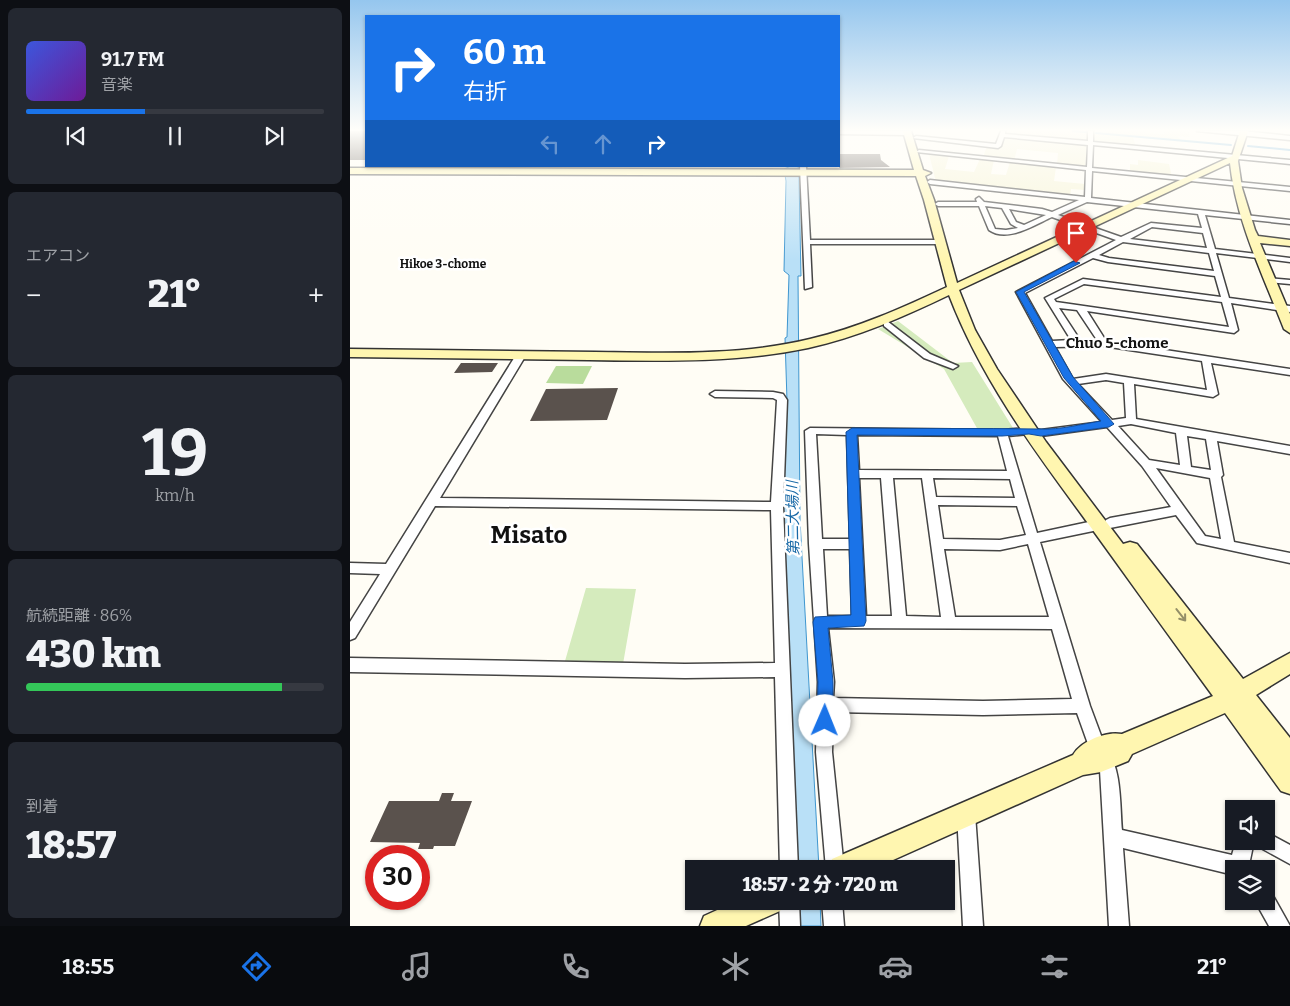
<!DOCTYPE html>
<html lang="ja">
<meta charset="utf-8">
<style>
:root{--surface:#171b24;--page:#242831;--text:#f1f3f6;--muted:#9ea1a6;--line:#363941;--accent:#1a73e8}
body{margin:0;font-family:Bitter,"Noto Sans JP",serif;background:var(--page);color:var(--text);height:100vh;display:flex;flex-direction:column;font-size:19px;white-space:nowrap}
*{box-sizing:border-box;margin:0}
p{font-size:16px;color:var(--muted)}
.icon{flex:none;width:28px;height:28px;fill:none;stroke:currentColor;stroke-width:2;stroke-linecap:round;stroke-linejoin:round}
.map{position:relative;flex:1;overflow:hidden}
.panel{display:flex;flex-direction:column;gap:8px;padding:8px;background:#0d0f14;width:350px}
.panel>*{flex:none}
.hud{position:absolute;left:15px;top:15px;width:475px;height:152px;border-radius:0px;box-shadow:0 1px 4px #0004;background:#1a73e8;color:#fff;overflow:hidden}
.buttons{position:absolute;left:875px;top:800px;display:grid;gap:10px}
.buttons a{display:grid;place-items:center;width:50px;height:50px;border-radius:0px;background:var(--surface);box-shadow:0 1px 4px #0004;font-size:25px}
.speed{position:absolute;left:15px;top:845px;display:flex;gap:10px;font-size:25px;font-weight:700;text-align:center}
.speed>*{display:grid;place-content:center;width:65px;height:65px;border-radius:50%;background:var(--surface);box-shadow:0 1px 4px #0004;line-height:1}
.speed .limit{border:8px solid #d22;background:#fff;color:#111}
.pin{position:absolute;display:grid;place-items:center;width:42px;height:42px;color:#fff;margin:-51px -21px;border-radius:50% 50% 50% 0;rotate:-45deg;box-shadow:0 0 5px #0007}
.pin .icon{rotate:45deg}
.me{position:absolute;width:55px;margin:-28px;rotate:1deg;stroke-linejoin:round;filter:drop-shadow(0 0 4px #0008)}
.turn{display:flex;align-items:center;gap:18px;height:105px;padding:0 15px;font-size:22px}
.turn .icon{width:65px;height:65px;stroke-width:2.5}
.turn b{display:block;font-size:35px;line-height:42px}
.lanes{display:flex;align-items:center;height:48px;padding:0 15px;background:#0003;justify-content:center;gap:25px;direction:ltr}
.lanes .off{opacity:.35}
.big{font-size:38px;font-weight:800;line-height:1.1}
.panel .widget{flex:1;display:flex;flex-direction:column;justify-content:center;gap:8px;min-width:0;padding:0 18px;border-radius:8px;background:var(--page)}
.panel .dial{align-items:center;gap:0}
.dial b{font-size:65px;line-height:1}
.song{display:flex;align-items:center;gap:15px}
.cover{width:60px;height:60px;border-radius:8px;background:linear-gradient(135deg,hsl(230 70% 55%),hsl(280 70% 35%))}
.played{height:5px;border-radius:2px;background:linear-gradient(90deg,var(--accent) 40%,var(--line) 40%)}
.keys{display:flex;justify-content:space-around;direction:ltr}
.heat{display:flex;justify-content:space-between;align-items:center;font-size:28px;direction:ltr}
.charge{height:8px;border-radius:4px;background:linear-gradient(90deg,#34c759 86%,var(--line) 0)}
.trip{position:absolute;left:335px;top:860px;width:270px;height:50px;border-radius:0px;background:var(--surface);box-shadow:0 1px 4px #0004;font-weight:800;line-height:50px;text-align:center}
.dock{display:flex;height:80px;justify-content:space-around;align-items:center;background:#090b0e;color:var(--muted)}
.dock .icon{width:35px;height:35px}
.dock .on{color:var(--accent)}
.dock b{font-size:22px;color:var(--text)}
main{display:flex;flex:1;min-height:0}
.map>svg:first-child{display:block}
.farmland{fill:#f6f3d4}
.green{fill:#d5ebbd}
.forest{fill:#b9dc9c}
.water{fill:#b9e0f7;stroke:#3f96cf}
.lines{fill:none;stroke-linecap:round;stroke-linejoin:round}
.stream{stroke:#3f96cf;stroke-width:2}
.building{fill:#5a524d}
.street-casing{stroke:#444;stroke-width:3}
.secondary-casing{stroke:#333;stroke-width:3}
.street{fill:#fff;fill-rule:evenodd}
.secondary{fill:#fff6b0;fill-rule:evenodd}
.oneway{stroke:#948f68}
.route{fill:#1a73e8;stroke:#114b97}
.labels{text-anchor:middle;dominant-baseline:central;stroke-width:5;stroke-linejoin:round;paint-order:stroke}
.far-neighbourhood-label{font-size:12px;font-weight:bold;fill:#111;stroke:#fff}
.neighbourhood-label{font-size:15px;font-weight:bold;fill:#111;stroke:#fff}
.water-label{font-size:15px;font-style:italic;fill:#1768a6;stroke:#fff}
.town-label{font-size:24px;font-weight:bold;fill:#111;stroke:#fff}
</style>
<main>
<section class="panel">
<div class="widget">
<div class="song"><i class="cover"></i><div><b>91.7 FM</b><p>音楽</p></div></div>
<div class="played"></div>
<div class="keys"><svg class="icon" aria-label="previous" viewBox="0 0 24 24"><path d="M18 5L8 12l10 7zM5 5v14"/></svg><svg class="icon" aria-label="pause" viewBox="0 0 24 24"><path d="M8 5v14M16 5v14"/></svg><svg class="icon" aria-label="next" viewBox="0 0 24 24"><path d="M6 5l10 7-10 7zM19 5v14"/></svg></div>
</div>
<div class="widget"><p>エアコン</p>
<div class="heat"><a>−</a><b class="big">21°</b><a>+</a></div>
</div>
<div class="widget dial"><b>19</b><p>km/h</p></div>
<div class="widget"><p>航続距離 · 86%</p><b class="big">430 km</b><div class="charge"></div></div>
<div class="widget"><p>到着</p><b class="big">18:57</b></div>
</section>
<div class="map">
<svg width="940" height="926" viewBox="0 0 940 926">
<rect width="100%" height="100%" fill="#fffdf5"/>
<path class="farmland" d="M658,131H739L738,142L657,134Z
M756,131H798V133L814,134V131H838L840,137L828,136L830,140L756,133Z
M743,133L783,137L786,147L742,143Z
M655,136L737,144L735,168L707,165L708,153L667,149L664,161L633,157L637,146L651,147Z
M579,154L599,156L595,169L624,172L630,159L644,160L641,174L656,175L660,162L706,167L704,181L735,184V190L721,189L720,197L586,182Z
M788,160L819,164L822,177L780,172V164L788,165Z"/>
<path class="green" d="M548,321L603,363L622,362L663,428L628,430L594,369L528,329Z
M236,588L286,589L273,664L215,661Z"/>
<path class="forest" d="M206,366H242L233,384L196,383Z"/>
<path class="water" d="M441,166H448L449,179L451,276H448L450,520L469,869H446L435,546L432,535L437,401L435,338L437,337L439,275L434,271L436,181L434,169Z
M447,901H470L471,926H448Z"/>
<g class="lines">
<path class="stream" d="M723,131L737,132
M746,133L881,145
M898,146L940,150"/>
</g>
<path class="building" d="M0,131H16V160H0Z
M489,154H530L531,160L540,167L489,168Z
M111,363H148L142,372L104,373Z
M268,388L257,420L180,421L196,389Z
M92,793H104L101,801H122L105,846H84L83,849H68L70,843L20,842L39,801H89Z"/>
<g class="lines">
<defs>
<path id="street" d="M489,131H558L561,133L558,135L489,134Z
M651,131H655V134L738,141V131H743V142L940,160V164L743,145L742,168L940,187V191L742,171L741,198L940,220V224L855,215L865,249L940,258V262L866,253L879,298L940,306V312L881,303L888,330L884,333L737,311L756,341L940,369V375L861,363L868,394L863,397L784,384L786,419L940,446V454L867,441L873,475L871,477L884,542L940,553V563L847,543L826,515L760,528L756,526L754,523L756,520L760,518L821,507L792,466L757,427L691,436L679,434L658,436L687,533L748,520L752,522L754,525L752,528L748,530L690,542L740,706L756,749L755,752C772,760 770,813 772,830L882,855L886,841H904L899,865L900,869H884V875L773,848L779,926H759L750,770L745,760L746,756L742,755L727,713L633,715L483,712L482,752L494,869H476L466,752L468,682L459,544L455,431L460,428L652,430L679,428L691,430L752,422L713,379L666,292L766,240L702,217C684,225 657,243 639,230L629,206H588L585,204L588,202H627L626,199L629,197L634,202L692,209L702,212L729,200L580,184L577,182L580,180L735,197L736,170L566,152L569,150L737,167L738,145L654,137L651,146L648,148L563,138L566,136L646,144ZM737,202L848,214L852,228L801,223L771,237L708,215ZM635,206L652,208L661,224L668,228L656,230L645,229ZM659,209L696,215L674,225L666,222ZM802,227L853,233L857,248L780,239ZM773,242L859,253L864,271L759,258L749,255ZM743,258L758,262L865,276L871,297L733,279L695,298L721,340L702,341L675,293ZM734,284L872,302L879,327L706,302L704,299ZM709,308L727,310L747,340H730ZM753,346L852,361L857,390L756,374L723,379L705,347ZM756,380L774,383L776,418L762,420L728,384ZM781,424L826,433L830,465L799,460L768,426ZM466,434L497,435L500,539H472ZM507,435L648,436L657,471L509,470ZM837,436L856,439L861,470L841,467ZM806,468L860,478L871,539L855,536ZM509,478H531L542,616H516ZM543,478H572L591,617L556,616ZM583,478L660,479L665,498L586,497ZM588,505L667,506L676,535L650,540L593,539ZM678,544L699,617H605L594,549L650,550ZM473,549H500L502,616H477ZM478,628L702,629L722,699L633,701L483,698L484,682Z
M847,131H893L940,136V140Z
M450,166H456L460,240H591L595,242L591,244H460L462,287L455,289Z
M916,278L940,280V284L916,282Z
M537,321L580,354L608,366L603,369L574,358L534,326V322Z
M171,352L176,355L90,498L421,502L427,400L423,398L365,397L360,394L365,391L423,392L433,394L437,400L433,506L448,869H430L425,677L335,678L0,672V658L335,664L425,663L421,510L85,506L5,638L0,640V622L30,574L0,573V563L36,564L166,355Z
M616,805L622,808L625,814L633,926H613L607,814L610,808Z
M916,832L940,845V864L909,847L906,841H916Z
M916,892L922,894L940,926H919L905,901H916Z
M429,901H449L450,926H430Z
M472,901H492L494,926H474Z"/>
<path id="secondary" d="M553,131H561L573,170L581,173L575,176L584,200L607,283L882,156L890,131H898L888,161L892,188L905,230L908,236L940,240V246L910,243L940,314V333L934,329C913,275 886,221 880,163L609,290L625,330L647,369L696,442L773,544L780,542L787,544L893,679L940,653V674L906,695L940,738V794L931,791L875,713L782,754L778,761L751,772L733,775L523,869H479L482,859L723,755C731,741 756,731 772,734L863,696C819,636 776,576 732,515C681,446 630,376 599,295C553,317 508,337 458,348C386,363 312,361 239,360C159,359 80,358 0,357V349C82,350 164,351 245,352C316,353 390,356 460,339C508,328 552,308 597,287L574,200L566,176L0,174V168L564,170Z
M387,901H434L430,911L396,926H350L354,916Z"/>
</defs>
<use href="#street" class="street-casing"/>
<use href="#secondary" class="secondary-casing"/>
<use href="#street" class="street"/>
<use href="#secondary" class="secondary"/>
</g>
<defs><path id="oneway-shaft" d="M-6 0H5M1.5-3L5.5 0L1.5 3" fill="none" stroke-width="1.6" stroke-linecap="round" stroke-linejoin="round" transform="scale(1.25)"/></defs>
<use class="oneway" href="#oneway-shaft" transform="translate(831 615) rotate(52)"/>
<linearGradient id="sky" x2="0" y2="1"><stop stop-color="#95c6ee"/><stop offset="0.5" stop-color="#fffefa"/><stop offset="1" stop-color="#fffefa" stop-opacity="0"/></linearGradient>
<rect width="940" height="260" fill="url(#sky)"/>
<path class="route" d="M724,261L730,263L674,292L723,377L764,424L759,427L691,436L679,434L652,436L507,435L516,621L514,626L478,628L483,682V721L481,726L475,729L469,726L467,721L468,682L463,622L465,617L501,615L496,432L502,428C564,429 628,428 690,429C710,430 732,424 751,421L714,378L666,292Z"/>
<g class="labels">
<g class="far-neighbourhood-label">
<text x="93" y="264">Hikoe 3-chome</text>
</g>
<g class="neighbourhood-label">
<text x="767" y="343">Chuo 5-chome</text>
</g>
<g class="water-label">
<text transform="translate(443 518) rotate(-91)">第二大場川</text>
</g>
<g class="town-label">
<text x="179" y="535">Misato</text>
</g>
</g>
</svg>
<div class="buttons">
<a><svg class="icon" aria-label="sound" viewBox="0 0 24 24"><path d="M4 9h4l5-4v14l-5-4H4zM17 9q2 3 0 6"/></svg></a>
<a><svg class="icon" aria-label="layers" viewBox="0 0 24 24"><path d="M12 4l9 5-9 5-9-5zM3 14l9 5 9-5"/></svg></a>
</div>
<div class="speed"><div class="limit">30</div></div>
<div class="pin" style="left:726px;top:263px;background:#d93025"><svg class="icon" aria-label="arrive" viewBox="0 0 24 24"><path d="M6 21V4h12l-3 4 3 4H6"/></svg></div>
<svg class="me" style="left:475px;top:721px" viewBox="-20 -20 40 40"><circle r="19" fill="#fff"/><path d="M0-13L10 11 0 6-10 11z" fill="#1a73e8"/></svg>
<div class="trip">18:57 · 2 分 · 720 m</div>
<div class="hud">
<div class="turn"><svg class="icon" aria-label="right" viewBox="0 0 24 24"><path d="M7 20v-9h11M14 6l5 5-5 5"/></svg><div><b>60 m</b>右折</div></div>
<div class="lanes"><svg class="icon off" aria-label="left" viewBox="0 0 24 24"><path d="M17 20v-9H6M10 6l-5 5 5 5"/></svg><svg class="icon off" aria-label="ahead" viewBox="0 0 24 24"><path d="M12 20V5M6 11l6-6 6 6"/></svg><svg class="icon" aria-label="right" viewBox="0 0 24 24"><path d="M7 20v-9h11M14 6l5 5-5 5"/></svg></div>
</div>
</div>
</main>
<nav class="dock">
<b>18:55</b>
<svg class="icon on" aria-label="directions" viewBox="0 0 24 24"><path d="M12 3l9 9-9 9-9-9zM9 14v-3h6M13 9l2 2-2 2"/></svg>
<svg class="icon" aria-label="music" viewBox="0 0 24 24"><path d="M9 18V5l10-2v13"/><circle cx="6" cy="18" r="3"/><circle cx="16" cy="16" r="3"/></svg>
<svg class="icon" aria-label="phone" viewBox="0 0 24 24"><path d="M5 4h4l2 5-3 2q2 4 5 5l2-3 5 2v4C11 20 4 13 5 4z"/></svg>
<svg class="icon" aria-label="climate" viewBox="0 0 24 24"><path d="M12 3v18M4 7l16 10M4 17L20 7"/></svg>
<svg class="icon" aria-label="car" viewBox="0 0 24 24"><path d="M5 17H2v-5l4-1 3-4h7l3 4 3 1v5h-3M9 17h6M6 11h13"/><circle cx="7" cy="17" r="2"/><circle cx="17" cy="17" r="2"/></svg>
<svg class="icon" aria-label="filters" viewBox="0 0 24 24"><path d="M4 7h16M4 17h16"/><circle cx="9" cy="7" r="2"/><circle cx="15" cy="17" r="2"/></svg>
<b>21°</b>
</nav>
